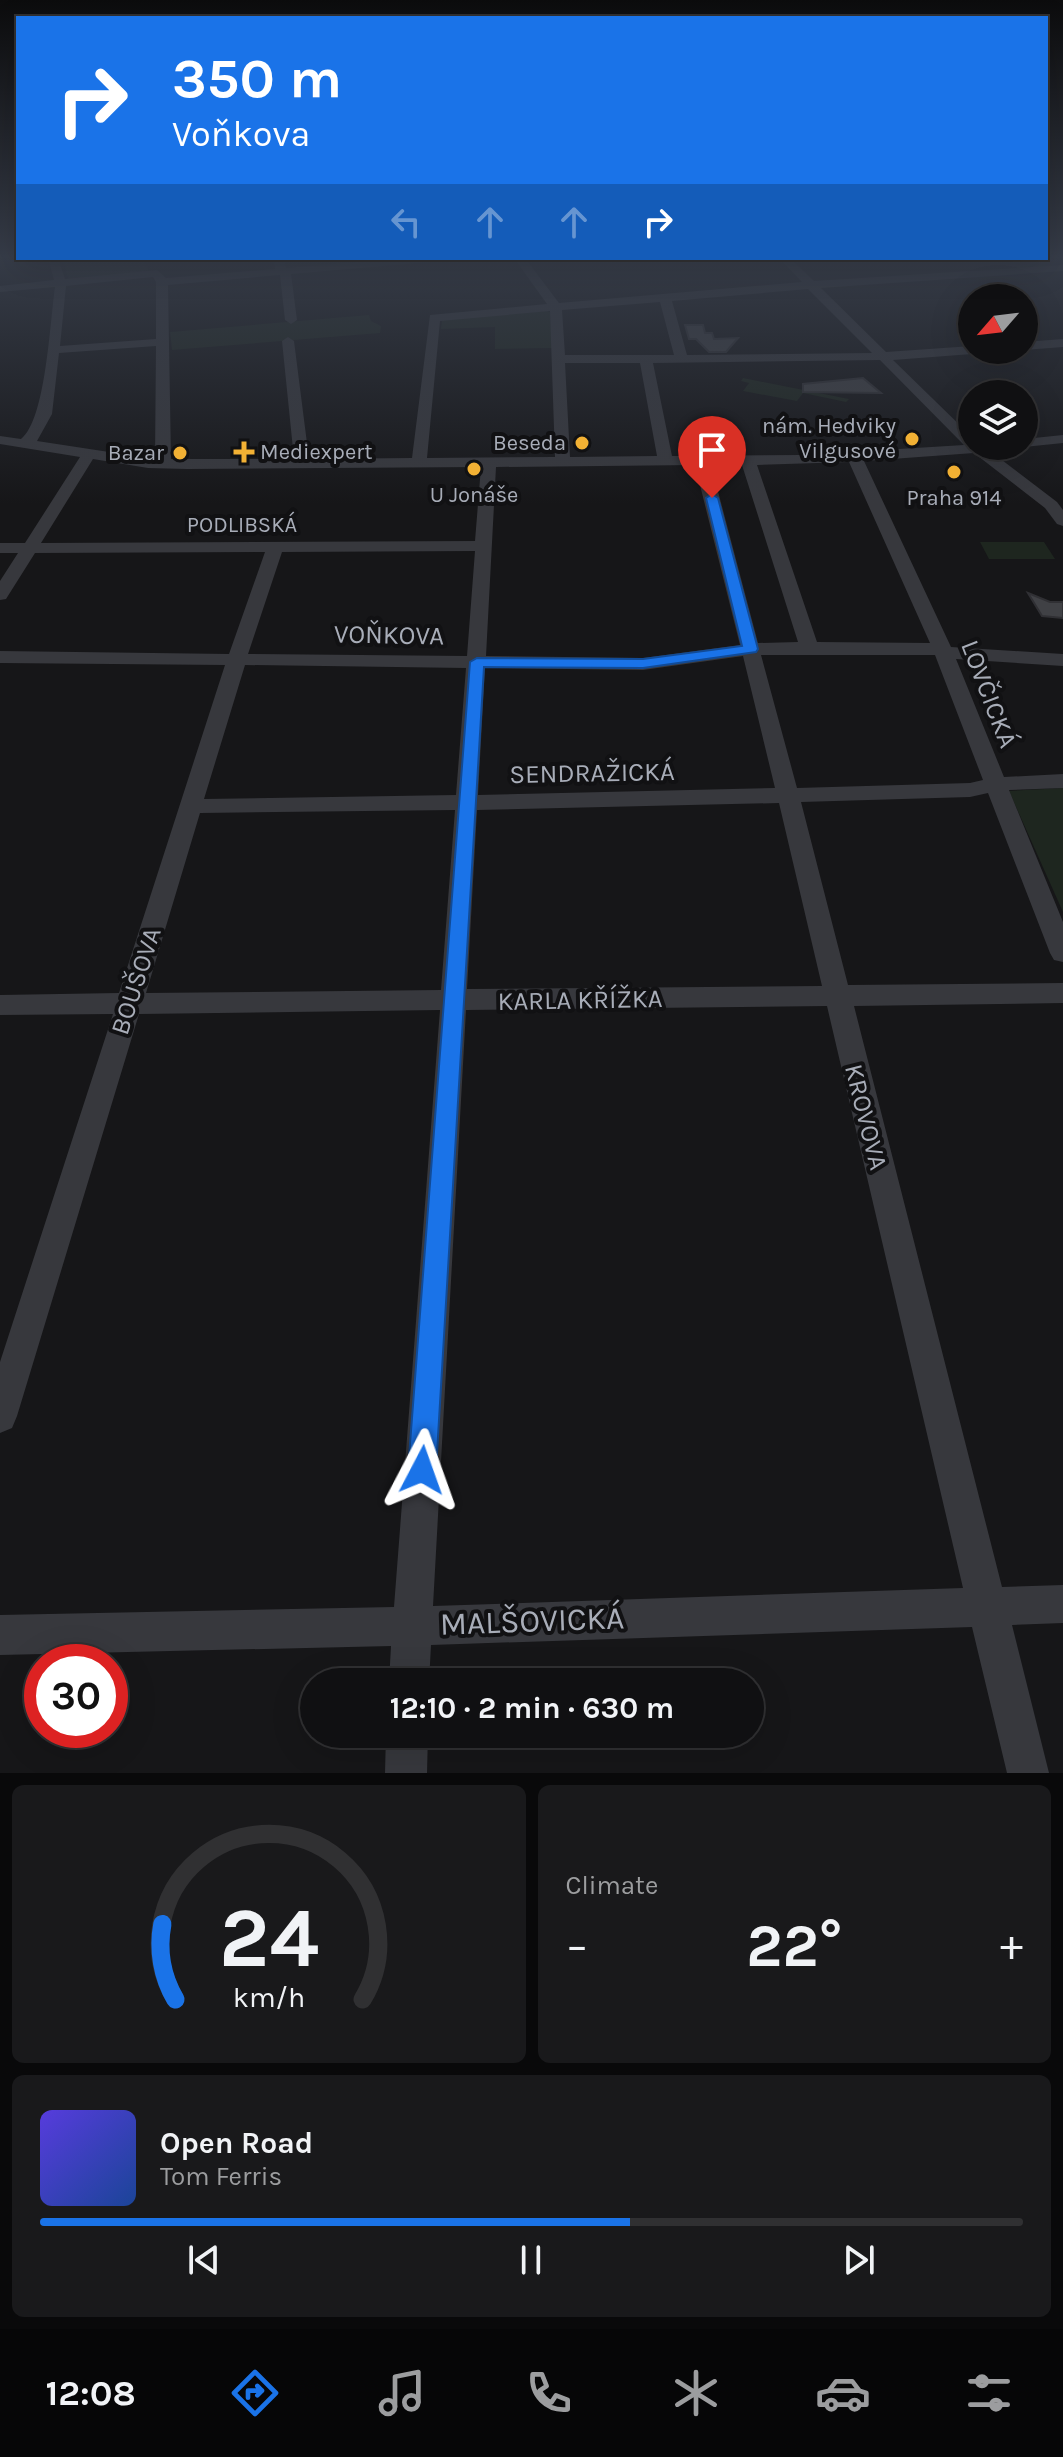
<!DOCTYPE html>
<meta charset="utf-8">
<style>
:root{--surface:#101012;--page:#19191b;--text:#f1f3f6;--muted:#9c9d9f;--line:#303032;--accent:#1a73e8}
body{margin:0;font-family:Karla,sans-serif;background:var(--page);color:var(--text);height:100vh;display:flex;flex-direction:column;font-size:30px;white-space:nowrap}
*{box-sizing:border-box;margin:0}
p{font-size:26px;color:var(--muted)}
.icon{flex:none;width:44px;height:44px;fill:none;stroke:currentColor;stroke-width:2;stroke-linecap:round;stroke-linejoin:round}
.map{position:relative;height:1773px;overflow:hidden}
.drawer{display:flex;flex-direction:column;gap:12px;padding:12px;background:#09090a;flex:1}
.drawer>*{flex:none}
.top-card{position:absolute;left:16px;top:16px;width:1032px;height:244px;border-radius:0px;box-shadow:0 8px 32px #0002,0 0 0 2px var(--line);background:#1a73e8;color:#fff;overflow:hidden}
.needle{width:52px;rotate:242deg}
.controls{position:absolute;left:958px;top:284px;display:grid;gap:16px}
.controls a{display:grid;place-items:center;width:80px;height:80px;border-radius:50%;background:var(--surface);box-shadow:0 8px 32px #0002,0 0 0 2px var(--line);font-size:40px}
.speed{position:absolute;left:24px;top:1644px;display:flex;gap:16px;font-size:40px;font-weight:700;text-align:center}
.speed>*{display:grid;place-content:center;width:104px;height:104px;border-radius:50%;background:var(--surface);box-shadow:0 8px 32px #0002,0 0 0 2px var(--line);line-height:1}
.speed .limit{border:12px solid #d22;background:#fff;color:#111}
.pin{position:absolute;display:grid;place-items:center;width:68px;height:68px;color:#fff;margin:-82px -34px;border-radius:50% 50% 50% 0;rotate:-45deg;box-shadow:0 0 8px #0007}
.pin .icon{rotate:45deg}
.me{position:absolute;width:88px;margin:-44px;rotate:4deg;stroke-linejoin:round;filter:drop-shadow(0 0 6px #0008)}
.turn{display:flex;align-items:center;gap:28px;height:168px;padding:0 24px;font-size:36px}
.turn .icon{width:104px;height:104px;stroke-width:2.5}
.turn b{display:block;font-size:56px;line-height:68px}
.lanes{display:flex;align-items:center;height:76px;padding:0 24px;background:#0003;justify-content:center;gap:40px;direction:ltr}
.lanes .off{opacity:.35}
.big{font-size:60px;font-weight:700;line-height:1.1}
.drawer .tile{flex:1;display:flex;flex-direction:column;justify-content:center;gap:12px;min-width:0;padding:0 28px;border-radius:12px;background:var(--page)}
.drawer .dial{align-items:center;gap:0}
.dial svg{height:208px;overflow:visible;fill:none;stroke:var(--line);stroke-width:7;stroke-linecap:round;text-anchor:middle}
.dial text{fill:var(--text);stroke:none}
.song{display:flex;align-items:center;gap:24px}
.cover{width:96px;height:96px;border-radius:12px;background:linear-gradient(135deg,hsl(250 70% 55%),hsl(220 70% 35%))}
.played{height:8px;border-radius:4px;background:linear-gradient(90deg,var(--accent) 60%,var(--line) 60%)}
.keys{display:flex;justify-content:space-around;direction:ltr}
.heat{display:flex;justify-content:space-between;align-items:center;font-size:44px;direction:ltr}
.drawer .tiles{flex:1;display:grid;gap:12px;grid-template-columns:1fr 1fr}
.tile:last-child{grid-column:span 2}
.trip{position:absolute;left:300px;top:1668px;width:464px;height:80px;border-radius:40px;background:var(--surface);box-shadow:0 8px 32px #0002,0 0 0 2px var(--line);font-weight:700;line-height:80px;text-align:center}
.menu{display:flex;height:128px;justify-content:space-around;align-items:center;background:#060607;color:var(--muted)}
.menu .icon{width:56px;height:56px}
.menu .current{color:var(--accent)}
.menu b{font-size:36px;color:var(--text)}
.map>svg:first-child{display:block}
.green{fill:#1e261f}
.building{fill:#404145;stroke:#303034;stroke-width:2}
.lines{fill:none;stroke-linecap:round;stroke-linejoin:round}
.minor{fill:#37383d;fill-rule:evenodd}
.route{fill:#1a73e8;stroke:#114b97;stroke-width:2}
.poi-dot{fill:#f2b134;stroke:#111113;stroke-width:3}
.labels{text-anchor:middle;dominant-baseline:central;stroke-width:8;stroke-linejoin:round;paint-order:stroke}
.far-poi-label{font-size:22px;fill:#a8adb8;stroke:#111113;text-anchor:end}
.far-street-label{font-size:22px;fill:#a8adb8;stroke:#111113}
.street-label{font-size:26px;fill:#a8adb8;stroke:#111113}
.near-street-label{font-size:32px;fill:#a8adb8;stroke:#111113}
</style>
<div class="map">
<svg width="1063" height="1773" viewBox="0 0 1063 1773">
<rect width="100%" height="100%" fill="#161618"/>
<path class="green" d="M62,258H143L149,272L69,280Z
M284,258H419L285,268Z
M546,311L550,312L552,348L495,349V327L441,329L442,320Z
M369,315L371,321L381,326L380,333L172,350L170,332Z
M743,378L849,399L846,402L803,393L797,401L743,391L749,383L741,381Z
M980,542H1044L1055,559H989Z
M1063,788V912L1009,791Z"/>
<path class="building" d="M685,325H703L705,333H712L714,339L738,338L726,352H709L696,339H689Z
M863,378L881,393L803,392V384Z
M1028,593L1050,602H1063V618L1042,616Z"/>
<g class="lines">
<path class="minor" d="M48,258H58L65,279L157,270L166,278L275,269L274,258H284L286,268L403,258H446L441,261L291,274L297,320L291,324L285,320L280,275L168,285L171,459H294L282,341L288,337L294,341L309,459L412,458L430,315L547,304L514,258H525L559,303L802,282L779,258H790L814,281L1063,265V271L821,288L886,352L972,346V350H978L972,354L893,360L972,437V446H1006L990,451L1057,502L1063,510V526L1057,524L1045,508L974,453L864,461L951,647L1063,654V666L956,659L1004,777L1063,774V788L1009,790L1063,922V962L1054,960L1050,953L988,793L970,797L801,802L848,985L1063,983V1003L854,1006L1002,1587L1063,1585V1623L1012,1625L1049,1773H1007L972,1627L431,1645L429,1682H389L391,1646L0,1655V1615L394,1607L440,1010L139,1014L17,1416L12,1428L0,1433V1362L113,1014L0,1015V995L119,993L225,665L0,663V651L229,654L265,552L35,553L6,599L0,600V581L18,553H0V543H25L80,457L0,444V436L21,439C46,420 50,320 55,287L0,292V286L54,280ZM153,277L156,282V339L60,346L66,286ZM808,289L872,353L687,355L672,301ZM660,302L674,355H565L562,310ZM550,311L555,457L427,458L440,321ZM156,346L155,459L37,441L52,414L59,353ZM880,360L964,445L801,455L672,456L653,363ZM565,363H640L657,456L570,457ZM93,459L148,468L187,469L481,467L475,541L41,543ZM849,462L930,643L817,642L757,465ZM695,465L740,645L643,658L486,656L496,467ZM711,465H742L798,642L758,643ZM475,551L467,656L248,654L282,552ZM761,655H935L983,780L970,783L797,788ZM743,656L775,788L478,795L485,668L643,670ZM245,665L466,668L456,795L204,799ZM779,803L822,986L467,989L477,810ZM455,810L441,990L146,993L200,813ZM827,1006L963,1588L433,1606L466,1010Z
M1063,339V347L1024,350V342Z
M1063,435V443L1024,447L1019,446H1024V439Z
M386,1734H428L427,1773H385Z"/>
</g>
<linearGradient id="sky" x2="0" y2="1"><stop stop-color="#0c0c0d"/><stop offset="0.51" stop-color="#363c48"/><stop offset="1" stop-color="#363c48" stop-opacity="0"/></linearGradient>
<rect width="1063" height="504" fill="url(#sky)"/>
<path class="route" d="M712,494L718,498L758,649L756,652L643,668L484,667L436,1470L432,1479L422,1483L412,1479L408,1470L470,662L477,658L643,659L742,646L706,498Z"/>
<g class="poi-dot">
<circle cx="912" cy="439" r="8"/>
<circle cx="582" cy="443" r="8"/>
<path d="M240 440h8v8h8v8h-8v8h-8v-8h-8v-8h8z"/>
<circle cx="180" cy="453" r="8"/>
<circle cx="474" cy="469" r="8"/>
<circle cx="954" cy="472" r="8"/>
</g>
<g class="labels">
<g class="far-poi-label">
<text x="896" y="426">nám. Hedviky<tspan x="896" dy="25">Vilgusové</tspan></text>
<text x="566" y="443">Beseda</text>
<text x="260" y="452" text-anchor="start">Mediexpert</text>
<text x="164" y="453">Bazar</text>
<text x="474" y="495" text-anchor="middle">U Jonáše</text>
<text x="954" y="498" text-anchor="middle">Praha 914</text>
</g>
<g class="far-street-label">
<text x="242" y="525">PODLIBSKÁ</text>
</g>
<g class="street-label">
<text transform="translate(389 635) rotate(1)">VOŇKOVA</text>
<text transform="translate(989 694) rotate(69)">LOVČICKÁ</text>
<text transform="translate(592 773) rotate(-1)">SENDRAŽICKÁ</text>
<text transform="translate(136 981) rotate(-72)">BOUŠOVA</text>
<text transform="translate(580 1000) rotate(-1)">KARLA KŘÍŽKA</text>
<text transform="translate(866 1117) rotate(76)">KROVOVA</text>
</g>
<g class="near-street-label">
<text transform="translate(532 1621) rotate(-2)">MALŠOVICKÁ</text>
</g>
</g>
</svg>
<div class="controls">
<a><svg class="needle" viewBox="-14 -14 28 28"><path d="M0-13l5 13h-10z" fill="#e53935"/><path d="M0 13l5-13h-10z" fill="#9c9d9f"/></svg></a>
<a><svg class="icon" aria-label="layers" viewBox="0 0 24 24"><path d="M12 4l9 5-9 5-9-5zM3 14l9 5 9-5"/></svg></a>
</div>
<div class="speed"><div class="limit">30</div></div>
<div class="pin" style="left:712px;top:498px;background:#d93025"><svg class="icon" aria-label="arrive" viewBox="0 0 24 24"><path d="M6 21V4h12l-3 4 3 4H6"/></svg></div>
<svg class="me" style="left:422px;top:1470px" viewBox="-20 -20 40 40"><path d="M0-17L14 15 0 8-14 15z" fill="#1a73e8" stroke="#fff" stroke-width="4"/></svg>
<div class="trip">12:10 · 2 min · 630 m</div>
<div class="top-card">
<div class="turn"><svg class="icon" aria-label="right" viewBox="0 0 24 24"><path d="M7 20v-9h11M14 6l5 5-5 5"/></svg><div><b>350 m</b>Voňkova</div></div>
<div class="lanes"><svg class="icon off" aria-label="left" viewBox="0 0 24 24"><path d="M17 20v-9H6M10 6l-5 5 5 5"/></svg><svg class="icon off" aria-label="ahead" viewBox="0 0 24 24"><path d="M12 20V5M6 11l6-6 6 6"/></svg><svg class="icon off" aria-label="ahead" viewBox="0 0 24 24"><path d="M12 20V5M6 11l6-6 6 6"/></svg><svg class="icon" aria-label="right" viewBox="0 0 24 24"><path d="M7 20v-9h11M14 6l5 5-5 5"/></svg></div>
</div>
</div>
<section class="drawer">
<div class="tiles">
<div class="tile dial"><svg viewBox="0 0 100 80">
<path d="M14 69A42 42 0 1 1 86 69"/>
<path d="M14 69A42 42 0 0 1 9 40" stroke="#1a73e8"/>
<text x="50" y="56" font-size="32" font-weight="700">24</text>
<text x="50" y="72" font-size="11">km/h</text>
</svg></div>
<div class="tile"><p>Climate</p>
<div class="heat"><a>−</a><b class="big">22°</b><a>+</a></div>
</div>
<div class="tile">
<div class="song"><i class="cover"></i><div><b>Open Road</b><p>Tom Ferris</p></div></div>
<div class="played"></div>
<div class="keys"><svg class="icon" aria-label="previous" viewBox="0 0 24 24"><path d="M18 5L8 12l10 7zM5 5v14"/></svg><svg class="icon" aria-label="pause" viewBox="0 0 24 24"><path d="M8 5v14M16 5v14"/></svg><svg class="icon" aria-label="next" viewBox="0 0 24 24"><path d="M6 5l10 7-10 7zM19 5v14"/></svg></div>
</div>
</div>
</section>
<nav class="menu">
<b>12:08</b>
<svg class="icon current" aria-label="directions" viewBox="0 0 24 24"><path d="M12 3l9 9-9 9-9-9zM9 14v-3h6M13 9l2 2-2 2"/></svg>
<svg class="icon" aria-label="music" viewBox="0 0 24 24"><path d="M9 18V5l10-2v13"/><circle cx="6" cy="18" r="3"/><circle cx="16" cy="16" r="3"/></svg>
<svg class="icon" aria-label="phone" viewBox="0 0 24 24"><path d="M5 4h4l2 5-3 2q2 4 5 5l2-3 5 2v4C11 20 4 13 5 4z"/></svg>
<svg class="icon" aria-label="climate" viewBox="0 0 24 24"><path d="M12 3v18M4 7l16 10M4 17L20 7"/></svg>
<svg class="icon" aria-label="car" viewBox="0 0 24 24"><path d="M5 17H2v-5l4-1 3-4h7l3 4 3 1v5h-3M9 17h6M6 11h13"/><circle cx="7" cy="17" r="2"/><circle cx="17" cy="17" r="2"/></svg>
<svg class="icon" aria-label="filters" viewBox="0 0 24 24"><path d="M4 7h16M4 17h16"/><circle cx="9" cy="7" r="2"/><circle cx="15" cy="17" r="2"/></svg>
</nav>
